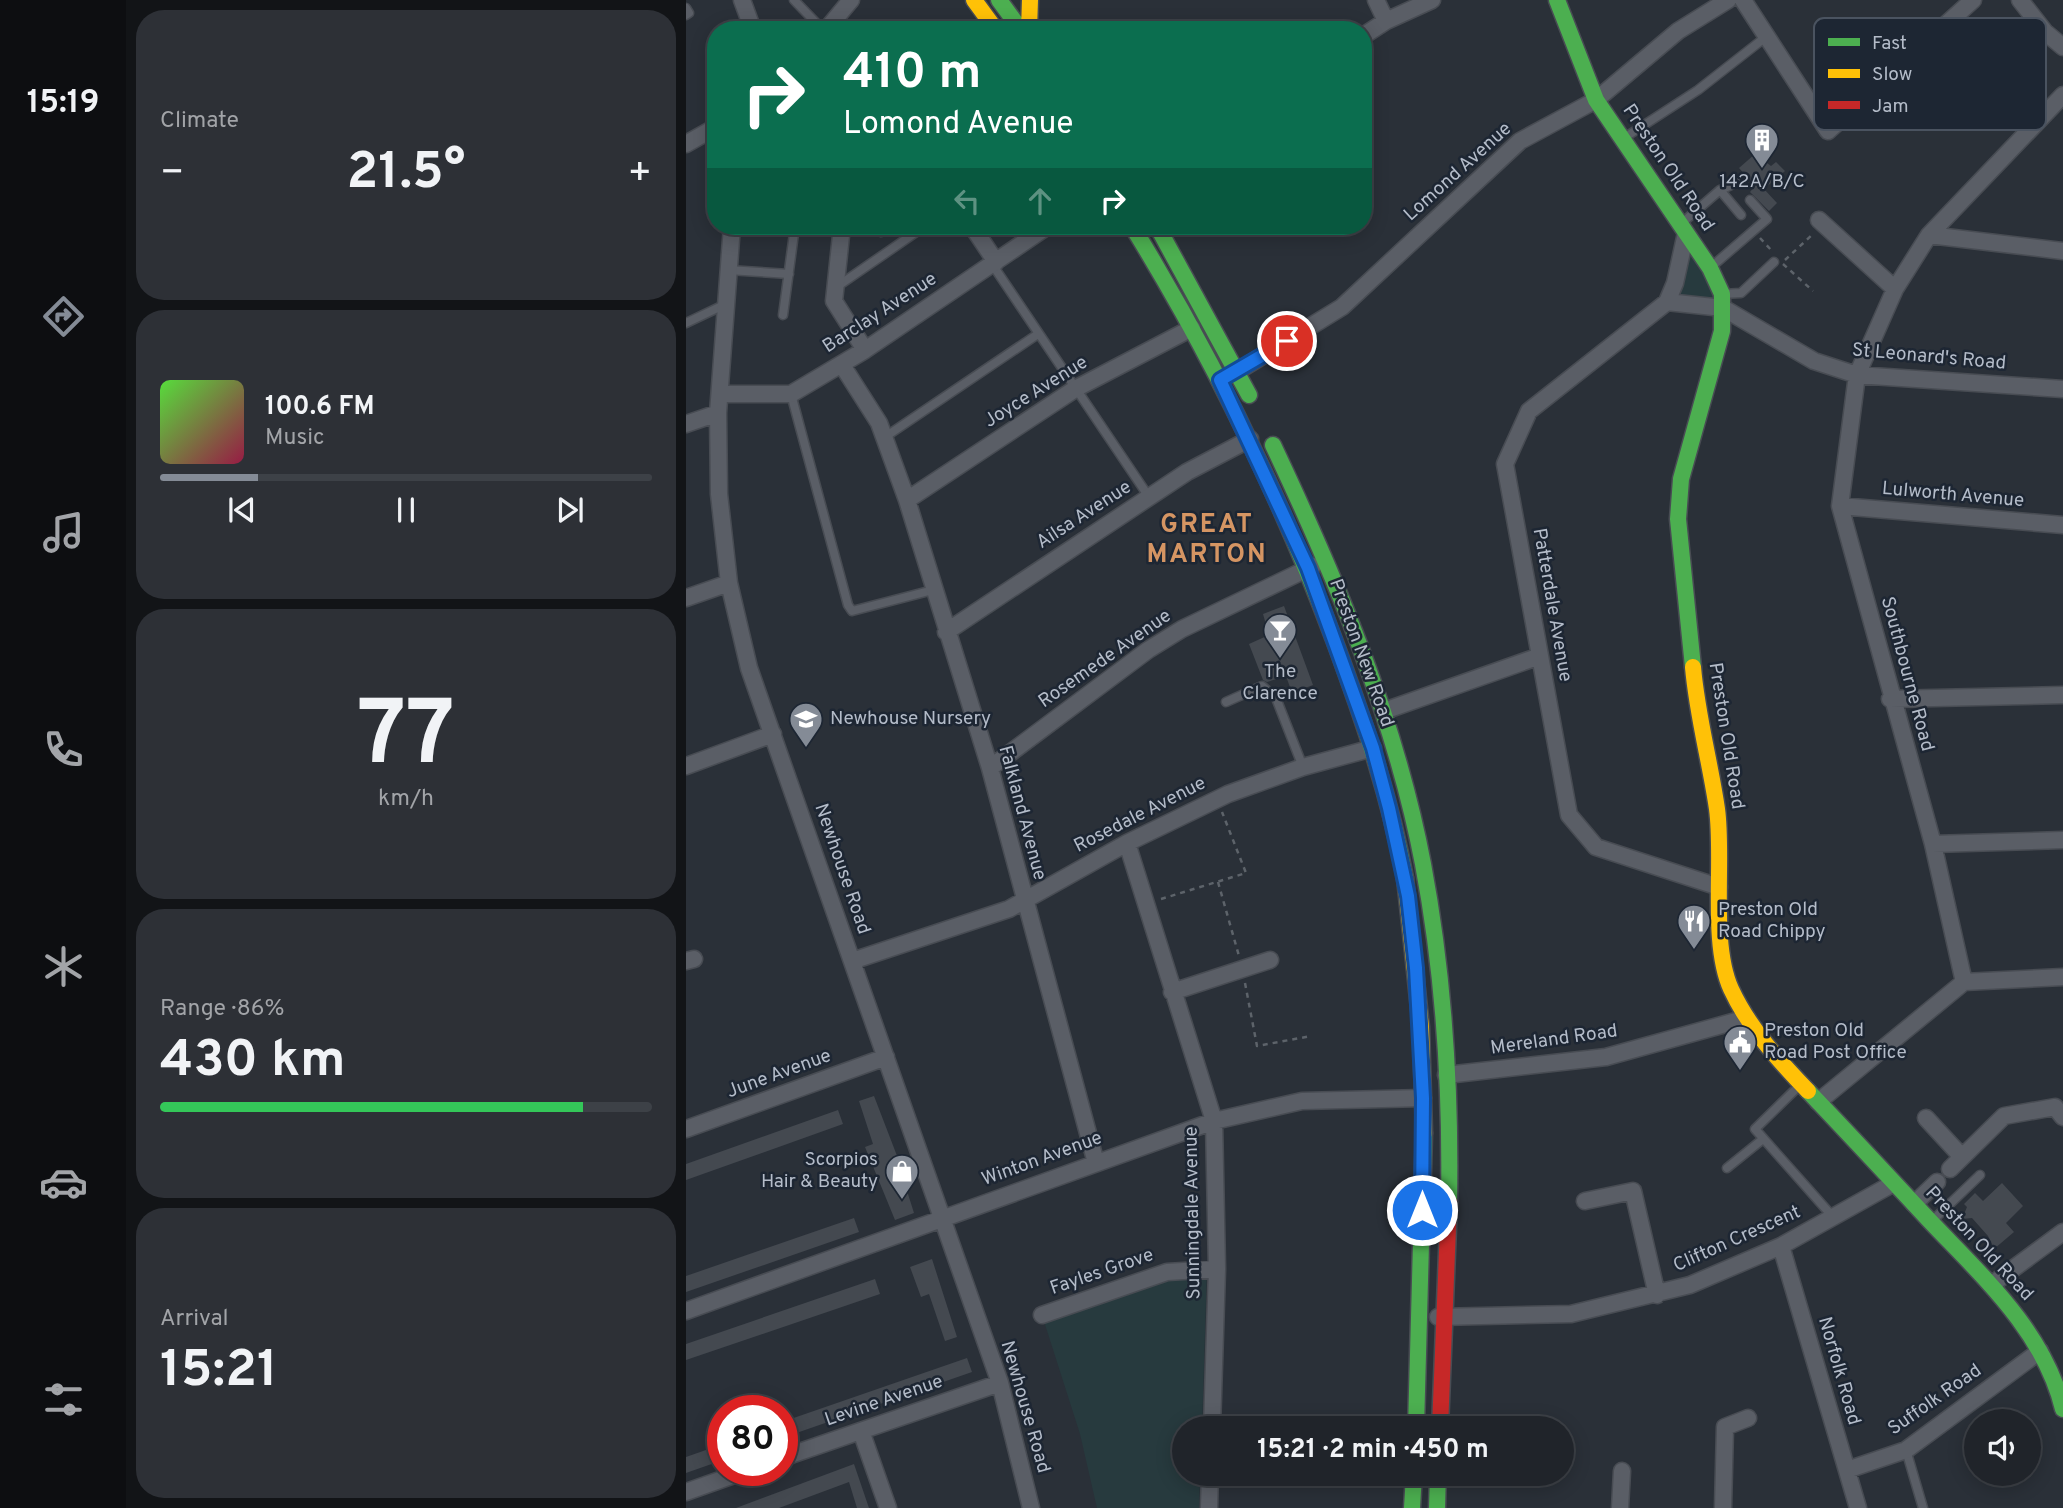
<!DOCTYPE html>
<meta charset="utf-8">
<style>
:root{--surface:#20242a;--page:#2d3036;--text:#f1f3f6;--muted:#a2a4a8;--line:#3d4147;--accent:#848b96}
body{margin:0;font-family:Overpass,sans-serif;background:var(--page);color:var(--text);height:100vh;display:flex;flex-direction:column;font-size:26px;white-space:nowrap}
*{box-sizing:border-box;margin:0}
p{font-size:23px;color:var(--muted)}
.icon{flex:none;width:38px;height:38px;fill:none;stroke:currentColor;stroke-width:2;stroke-linecap:round;stroke-linejoin:round}
.map{position:relative;flex:1;overflow:hidden}
.sheet{display:flex;flex-direction:column;gap:10px;padding:10px;background:#121417;width:560px}
.sheet>*{flex:none}
.top-card{position:absolute;left:21px;top:21px;width:665px;height:214px;border-radius:28px;box-shadow:0 4px 18px #0003,0 0 0 2px var(--line);background:#0b6e4f;color:#fff;overflow:hidden}
.tools{position:absolute;left:1278px;top:1409px;display:grid;gap:14px}
.tools a{display:grid;place-items:center;width:77px;height:77px;border-radius:50%;background:var(--surface);box-shadow:0 4px 18px #0003,0 0 0 2px var(--line);font-size:35px}
.speed{position:absolute;left:21px;top:1395px;display:flex;gap:14px;font-size:35px;font-weight:700;text-align:center}
.speed>*{display:grid;place-content:center;width:91px;height:91px;border-radius:50%;background:var(--surface);box-shadow:0 4px 18px #0003,0 0 0 2px var(--line);line-height:1}
.speed .limit{border:10px solid #d22;background:#fff;color:#111}
.pin{position:absolute;display:grid;place-items:center;width:60px;height:60px;color:#fff;margin:-30px;border:4px solid #fff;border-radius:50%;box-shadow:0 2px 7px #0007}
.me{position:absolute;width:77px;margin:-38px;rotate:0deg;stroke-linejoin:round;filter:drop-shadow(0 0 5px #0008)}
.turn{display:flex;align-items:center;gap:24px;height:147px;padding:0 21px;font-size:32px}
.turn .icon{width:91px;height:91px;stroke-width:2.5}
.turn b{display:block;font-size:49px;line-height:60px}
.lanes{display:flex;align-items:center;height:66px;padding:0 21px;background:#0003;justify-content:center;gap:35px;direction:ltr}
.lanes .off{opacity:.35}
.big{font-size:52px;font-weight:700;line-height:1.1}
.sheet .widget{flex:1;display:flex;flex-direction:column;justify-content:center;gap:10px;min-width:0;padding:0 24px;border-radius:28px;background:var(--page)}
.sheet .dial{align-items:center;gap:0}
.dial b{font-size:91px;line-height:1}
.song{display:flex;align-items:center;gap:21px}
.cover{width:84px;height:84px;border-radius:10px;background:linear-gradient(135deg,hsl(110 70% 55%),hsl(340 70% 35%))}
.played{height:7px;border-radius:4px;background:linear-gradient(90deg,var(--accent) 20%,var(--line) 20%)}
.keys{display:flex;justify-content:space-around;direction:ltr}
.heat{display:flex;justify-content:space-between;align-items:center;font-size:38px;direction:ltr}
.charge{height:10px;border-radius:5px;background:linear-gradient(90deg,#34c759 86%,var(--line) 0)}
.trip{position:absolute;left:486px;top:1416px;width:402px;height:70px;border-radius:35px;background:var(--surface);box-shadow:0 4px 18px #0003,0 0 0 2px var(--line);font-weight:700;line-height:70px;text-align:center}
main{display:flex;flex:1;min-height:0}
.dock{display:flex;flex-direction:column;width:126px;justify-content:space-around;align-items:center;background:#0d0e11;color:var(--muted)}
.dock .icon{width:49px;height:49px}
.dock .selected{color:var(--accent)}
.dock b{font-size:32px;color:var(--text)}
.map>svg:first-child{display:block}
.green{fill:#273a3e}
.building{fill:#444950}
.lines{fill:none;stroke-linecap:round;stroke-linejoin:round}
.lane-casing{stroke:#484c53;stroke-width:11}
.street-casing{stroke:#484c53;stroke-width:19}
.fast-casing{stroke:#484c53;stroke-width:19}
.slow-casing{stroke:#484c53;stroke-width:19}
.jam-casing{stroke:#484c53;stroke-width:19}
.path{stroke:#5d636a;stroke-width:2.5;stroke-dasharray:5 5;stroke-linecap:butt}
.lane{stroke:#5a5e66;stroke-width:8}
.street{stroke:#5a5e66;stroke-width:16}
.fast{stroke:#4caf50;stroke-width:16}
.slow{stroke:#ffc107;stroke-width:16}
.jam{stroke:#c62828;stroke-width:16}
.route-casing{stroke:#114b97;stroke-width:18}
.route{stroke:#1a73e8;stroke-width:12}
.labels{text-anchor:middle;dominant-baseline:central;stroke-width:5;stroke-linejoin:round;paint-order:stroke}
.street-label{font-size:19px;fill:#b4bcc9;stroke:#1d2633}
.poi-label{font-size:19px;fill:#b4bcc9;stroke:#1d2633;text-anchor:start}
.district-label{font-size:26px;font-weight:bold;letter-spacing:2px;fill:#d59563;stroke:#1d2633}
.key{fill:#1d2633;stroke:#4a5360;stroke-width:2}
.key-label{font-size:19px;fill:#b4bcc9}
</style>
<main>
<nav class="dock">
<b>15:19</b>
<svg class="icon selected" aria-label="directions" viewBox="0 0 24 24"><path d="M12 3l9 9-9 9-9-9zM9 14v-3h6M13 9l2 2-2 2"/></svg>
<svg class="icon" aria-label="music" viewBox="0 0 24 24"><path d="M9 18V5l10-2v13"/><circle cx="6" cy="18" r="3"/><circle cx="16" cy="16" r="3"/></svg>
<svg class="icon" aria-label="phone" viewBox="0 0 24 24"><path d="M5 4h4l2 5-3 2q2 4 5 5l2-3 5 2v4C11 20 4 13 5 4z"/></svg>
<svg class="icon" aria-label="climate" viewBox="0 0 24 24"><path d="M12 3v18M4 7l16 10M4 17L20 7"/></svg>
<svg class="icon" aria-label="car" viewBox="0 0 24 24"><path d="M5 17H2v-5l4-1 3-4h7l3 4 3 1v5h-3M9 17h6M6 11h13"/><circle cx="7" cy="17" r="2"/><circle cx="17" cy="17" r="2"/></svg>
<svg class="icon" aria-label="filters" viewBox="0 0 24 24"><path d="M4 7h16M4 17h16"/><circle cx="9" cy="7" r="2"/><circle cx="15" cy="17" r="2"/></svg>
</nav>
<section class="sheet">
<div class="widget"><p>Climate</p>
<div class="heat"><a>−</a><b class="big">21.5°</b><a>+</a></div>
</div>
<div class="widget">
<div class="song"><i class="cover"></i><div><b>100.6 FM</b><p>Music</p></div></div>
<div class="played"></div>
<div class="keys"><svg class="icon" aria-label="previous" viewBox="0 0 24 24"><path d="M18 5L8 12l10 7zM5 5v14"/></svg><svg class="icon" aria-label="pause" viewBox="0 0 24 24"><path d="M8 5v14M16 5v14"/></svg><svg class="icon" aria-label="next" viewBox="0 0 24 24"><path d="M6 5l10 7-10 7zM19 5v14"/></svg></div>
</div>
<div class="widget dial"><b>77</b><p>km/h</p></div>
<div class="widget"><p>Range · 86%</p><b class="big">430 km</b><div class="charge"></div></div>
<div class="widget"><p>Arrival</p><b class="big">15:21</b></div>
</section>
<div class="map">
<svg width="1377" height="1508" viewBox="0 0 1377 1508">
<rect width="100%" height="100%" fill="#2a3038"/>
<path class="green" d="M1004,248L1031,300L991,294Z
M521,1268L516,1428H499V1474H514L513,1508H411L394,1434L356,1315Z"/>
<path class="building" d="M1069,154L1085,166L1090,162L1099,171L1078,189L1091,203L1083,211L1064,192L1069,186L1053,168Z
M598,606L627,685L606,693L600,676L581,682L577,680L563,644L583,635L577,614Z
M188,1096L218,1174L216,1175L228,1213L209,1220L179,1147L187,1144L173,1101Z
M152,1110L157,1124L0,1180V1164Z
M1316,1183L1337,1206L1320,1223L1328,1232L1308,1249L1302,1236L1286,1218L1276,1219L1281,1207L1278,1204L1289,1193L1297,1201Z
M168,1218L173,1232L0,1292V1276Z
M246,1259L271,1337L259,1341L243,1294L235,1297L224,1267Z
M189,1279L194,1294L0,1360V1344Z
M281,1358L286,1372L96,1438V1422Z
M37,1444V1460L0,1473V1457Z
M168,1464L183,1508H171L163,1482L93,1508H50Z"/>
<g class="lines">
<defs>
<path id="lane" d="M108,0L137,30
M0,8L3,13L0,15
M938,138L1012,90L1081,36
M1034,190L1054,181
M996,223L1034,190L1055,215
M195,232L196,226
M306,264L463,497
M1024,268L1081,219L1064,200
M42,270L103,274
M149,288L239,226
M1036,294L1055,293L1088,262
M97,315L109,226
M0,323L40,304
M105,394L162,605L166,611L247,590
M199,437L352,334
M540,702L576,686L590,698L617,767
M1115,1084L1069,1129L1147,1217
M1041,1168L1077,1139
M1247,1220L1294,1175
M1220,1450L1237,1508"/>
<path id="street" d="M56,0L67,30
M690,0L700,21
M1057,0L1142,131L1287,0
M1334,0L1359,32L1377,47
M140,30L165,0
M677,36L700,21L746,0
M0,144L30,127
M1133,220L1209,289
M46,226L32,413L33,494L43,583L63,668L314,1383L345,1508
M156,226L148,301L179,350
M286,226L310,262
M1000,233L989,283L981,302L843,411L819,464L883,815L910,847L1033,887
M1243,235L1377,251
M981,302L1037,308L1128,361L1171,375L1377,389
M156,365L193,423L221,500L304,768L410,1163
M547,374L656,307L834,141L910,100L992,31L1042,0
M35,394H105L179,350L362,226
M0,424L32,413
M221,500L389,389L506,328
M1154,506L1377,525
M0,598L43,583
M260,632L501,472L564,439
M1204,699L1377,695
M698,711L854,656
M0,766L87,734
M304,768L462,650L496,629L627,566
M441,843L528,1121L531,1269L526,1428
M1247,844L1377,840
M0,961L8,959
M166,961L323,909L441,843L542,794L617,767L687,748
M1278,982L1247,844L1154,506L1171,375L1209,289L1243,235L1377,95
M486,992L584,960
M760,1075L920,1057L1061,1018
M1132,1102L1278,982L1377,977
M1240,1118L1276,1157
M0,1129L200,1057
M1264,1169L1318,1116L1369,1107L1377,1117
M899,1201L947,1191L971,1295
M1228,1204L1251,1182
M1095,1246L1172,1508
M1305,1285L1377,1232
M0,1311L528,1121L616,1101L737,1098
M356,1315L481,1272L531,1269
M752,1317L885,1314L1004,1285L1095,1246L1208,1183
M175,1431L202,1508
M96,1458L314,1383
M1161,1470L1220,1450L1354,1351
M0,1492L62,1470
M523,1508L524,1474
M934,1508L936,1471
M1037,1508L1039,1427L1062,1418"/>
<path id="fast" d="M313,0L335,30
M871,0L910,100L1024,268L1036,294V331L995,479L992,519L1007,667
M446,226C528,359 595,498 650,645C678,721 704,798 719,878
M471,226L563,395
M587,445C650,579 709,717 737,864C758,975 765,1088 763,1202
M1122,1091C1163,1134 1203,1177 1243,1220C1296,1276 1358,1331 1377,1409
M730,1428L738,1133
M726,1508L728,1474
M751,1508L752,1474"/>
<path id="slow" d="M288,0L310,30
M343,30L344,0
M1007,667C1011,715 1024,761 1031,809C1038,860 1024,943 1045,989C1063,1028 1093,1061 1122,1091
M719,878L735,1027L738,1133"/>
<path id="jam" d="M754,1428L763,1202"/>
</defs>
<use href="#lane" class="lane-casing"/>
<use href="#street" class="street-casing"/>
<use href="#fast" class="fast-casing"/>
<use href="#slow" class="slow-casing"/>
<use href="#jam" class="jam-casing"/>
<path class="path" d="M1074,238L1086,251
M1099,260L1127,234
M1097,264L1127,291
M532,882L553,956
M475,899L560,873L536,812
M559,983L571,1046L625,1036"/>
<use href="#lane" class="lane"/>
<use href="#street" class="street"/>
<use href="#fast" class="fast"/>
<use href="#slow" class="slow"/>
<use href="#jam" class="jam"/>
</g>
<g class="lines">
<defs>
<path id="route" d="M601,341L534,380L622,568L687,748L703,808L722,896L730,968L737,1098L736,1210"/>
</defs>
<use href="#route" class="route-casing"/>
<use href="#route" class="route"/>
</g>
<defs>
<symbol id="building-pin" viewBox="-11 -11 22 30"><path d="M0 17L-7.5 6A9.5 9.5 0 1 1 7.5 6Z" fill="#848b96" stroke="#1d2633"/><path d="M-4-6H4V6H1V3H-1V6H-4ZM-2.5-4.3h1.7v1.8h-1.7ZM.8-4.3h1.7v1.8H.8ZM-2.5-1h1.7V.8h-1.7ZM.8-1h1.7V.8H.8Z" fill="#fff"/></symbol>
<symbol id="bar-pin" viewBox="-11 -11 22 30"><path d="M0 17L-7.5 6A9.5 9.5 0 1 1 7.5 6Z" fill="#848b96" stroke="#1d2633"/><path d="M-6-5H6L.8 .8V4.5H3.5V6h-7V4.5H-.8V.8Z" fill="#fff"/></symbol>
<symbol id="school-pin" viewBox="-11 -11 22 30"><path d="M0 17L-7.5 6A9.5 9.5 0 1 1 7.5 6Z" fill="#848b96" stroke="#1d2633"/><path d="M0-5L7-2L0 1L-7-2ZM-4 1L0 2.5L4 1V4Q0 6-4 4Z" fill="#fff"/></symbol>
<symbol id="restaurant-pin" viewBox="-11 -11 22 30"><path d="M0 17L-7.5 6A9.5 9.5 0 1 1 7.5 6Z" fill="#848b96" stroke="#1d2633"/><path d="M-5-6h1v4h1v-4h1v4h1v-4h1v5L-1.5 .5V6h-2V.5L-5-1ZM5-6V6H3V1.5H1.5Q1.5-4 5-6Z" fill="#fff"/></symbol>
<symbol id="civic-pin" viewBox="-11 -11 22 30"><path d="M0 17L-7.5 6A9.5 9.5 0 1 1 7.5 6Z" fill="#848b96" stroke="#1d2633"/><path d="M-.6-6.5H3V-4.5H.6V-3L4-1V1h2V6H-6V1h2V-1L-.6-3ZM-1.2 2.5V6h2.4V2.5Z" fill="#fff"/></symbol>
<symbol id="shop-pin" viewBox="-11 -11 22 30"><path d="M0 17L-7.5 6A9.5 9.5 0 1 1 7.5 6Z" fill="#848b96" stroke="#1d2633"/><path d="M-5-2.5h2.3a2.7 3.5 0 0 1 5.4 0H5L5.5 6h-11ZM-1.5-2.5h3a1.5 2.3 0 0 0-3 0Z" fill="#fff"/></symbol>
</defs>
<g fill-rule="evenodd">
<use href="#building-pin" x="1057" y="121" width="38" height="52"/>
<use href="#bar-pin" x="575" y="611" width="38" height="52"/>
<use href="#school-pin" x="101" y="700" width="38" height="52"/>
<use href="#restaurant-pin" x="989" y="902" width="38" height="52"/>
<use href="#civic-pin" x="1035" y="1023" width="38" height="52"/>
<use href="#shop-pin" x="197" y="1152" width="38" height="52"/>
</g>
<g class="labels">
<g class="street-label">
<text transform="translate(982 168) rotate(56)">Preston Old Road</text>
<text transform="translate(772 172) rotate(-42)">Lomond Avenue</text>
<text transform="translate(194 313) rotate(-33)">Barclay Avenue</text>
<text transform="translate(1243 357) rotate(5)">St Leonard's Road</text>
<text transform="translate(350 392) rotate(-32)">Joyce Avenue</text>
<text transform="translate(1267 495) rotate(5)">Lulworth Avenue</text>
<text transform="translate(398 515) rotate(-33)">Ailsa Avenue</text>
<text transform="translate(866 605) rotate(80)">Patterdale Avenue</text>
<text transform="translate(675 653) rotate(70)">Preston New Road</text>
<text transform="translate(419 659) rotate(-35)">Rosemede Avenue</text>
<text transform="translate(1221 674) rotate(75)">Southbourne Road</text>
<text transform="translate(1040 736) rotate(81)">Preston Old Road</text>
<text transform="translate(336 813) rotate(75)">Falkland Avenue</text>
<text transform="translate(454 815) rotate(-27)">Rosedale Avenue</text>
<text transform="translate(156 869) rotate(71)">Newhouse Road</text>
<text transform="translate(868 1040) rotate(-8)">Mereland Road</text>
<text transform="translate(93 1074) rotate(-20)">June Avenue</text>
<text transform="translate(356 1159) rotate(-20)">Winton Avenue</text>
<text transform="translate(507 1213) rotate(-91)">Sunningdale Avenue</text>
<text transform="translate(1051 1239) rotate(-24)">Clifton Crescent</text>
<text transform="translate(1293 1244) rotate(47)">Preston Old Road</text>
<text transform="translate(416 1272) rotate(-19)">Fayles Grove</text>
<text transform="translate(1153 1371) rotate(74)">Norfolk Road</text>
<text transform="translate(1249 1400) rotate(-35)">Suffolk Road</text>
<text transform="translate(198 1401) rotate(-19)">Levine Avenue</text>
<text transform="translate(339 1407) rotate(74)">Newhouse Road</text>
</g>
<g class="poi-label">
<text x="1076" y="182" text-anchor="middle">142A/B/C</text>
<text x="594" y="672" text-anchor="middle">The<tspan x="594" dy="22">Clarence</tspan></text>
<text x="144" y="719">Newhouse Nursery</text>
<text x="1032" y="910">Preston Old<tspan x="1032" dy="22">Road Chippy</tspan></text>
<text x="1078" y="1031">Preston Old<tspan x="1078" dy="22">Road Post Office</tspan></text>
<text x="192" y="1160" text-anchor="end">Scorpios<tspan x="192" dy="22">Hair &amp; Beauty</tspan></text>
</g>
<g class="district-label">
<text x="521" y="525">GREAT<tspan x="521" dy="30">MARTON</tspan></text>
</g>
</g>
<rect x="1128" y="18" width="232" height="112" rx="10" class="key"/>
<rect x="1142" y="38" width="32" height="8" fill="#4caf50"/>
<rect x="1142" y="69" width="32" height="9" fill="#ffc107"/>
<rect x="1142" y="101" width="32" height="8" fill="#c62828"/>
<g class="key-label">
<text x="1186" y="49">Fast</text>
<text x="1186" y="80">Slow</text>
<text x="1186" y="112">Jam</text>
</g>
</svg>
<div class="tools">
<a><svg class="icon" aria-label="sound" viewBox="0 0 24 24"><path d="M4 9h4l5-4v14l-5-4H4zM17 9q2 3 0 6"/></svg></a>
</div>
<div class="speed"><div class="limit">80</div></div>
<div class="pin" style="left:601px;top:341px;background:#d93025"><svg class="icon" aria-label="arrive" viewBox="0 0 24 24"><path d="M6 21V4h12l-3 4 3 4H6"/></svg></div>
<svg class="me" style="left:736px;top:1210px" viewBox="-20 -20 40 40"><circle r="17" fill="#1a73e8" stroke="#fff" stroke-width="3"/><path d="M0-11L8 9 0 5-8 9z" fill="#fff"/></svg>
<div class="trip">15:21 · 2 min · 450 m</div>
<div class="top-card">
<div class="turn"><svg class="icon" aria-label="right" viewBox="0 0 24 24"><path d="M7 20v-9h11M14 6l5 5-5 5"/></svg><div><b>410 m</b>Lomond Avenue</div></div>
<div class="lanes"><svg class="icon off" aria-label="left" viewBox="0 0 24 24"><path d="M17 20v-9H6M10 6l-5 5 5 5"/></svg><svg class="icon off" aria-label="ahead" viewBox="0 0 24 24"><path d="M12 20V5M6 11l6-6 6 6"/></svg><svg class="icon" aria-label="right" viewBox="0 0 24 24"><path d="M7 20v-9h11M14 6l5 5-5 5"/></svg></div>
</div>
</div>
</main>
